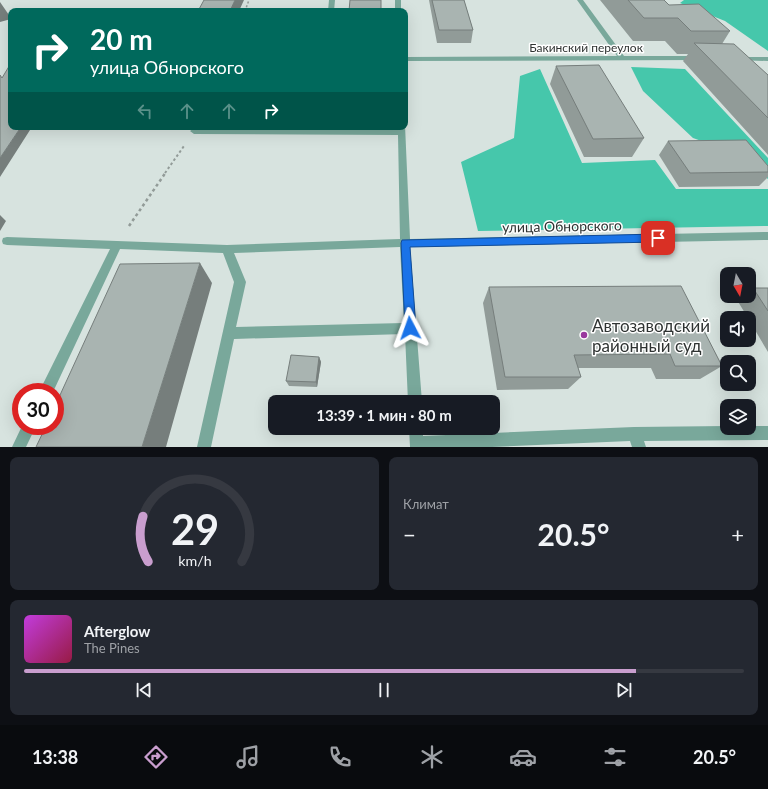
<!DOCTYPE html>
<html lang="ru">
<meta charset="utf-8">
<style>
:root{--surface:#171b24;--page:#242831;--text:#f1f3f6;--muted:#9ea1a6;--line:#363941;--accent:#c99ece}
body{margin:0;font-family:Lato,sans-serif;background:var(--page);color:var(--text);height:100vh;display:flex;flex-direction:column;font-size:15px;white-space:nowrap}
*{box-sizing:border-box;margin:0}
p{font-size:13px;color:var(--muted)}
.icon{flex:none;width:22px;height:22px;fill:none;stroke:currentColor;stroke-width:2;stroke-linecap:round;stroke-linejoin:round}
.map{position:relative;height:447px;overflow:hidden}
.drawer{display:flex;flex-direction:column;gap:10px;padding:10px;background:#0d0f14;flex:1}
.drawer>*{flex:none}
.hud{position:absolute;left:8px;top:8px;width:400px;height:122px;border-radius:8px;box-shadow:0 4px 16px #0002;background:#00695c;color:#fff;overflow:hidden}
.needle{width:26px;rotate:170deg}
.tools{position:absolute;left:720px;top:267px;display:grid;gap:8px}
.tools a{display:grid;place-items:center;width:36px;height:36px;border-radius:8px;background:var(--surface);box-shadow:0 4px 16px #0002;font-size:20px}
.speed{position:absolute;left:12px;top:383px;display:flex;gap:8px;font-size:20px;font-weight:700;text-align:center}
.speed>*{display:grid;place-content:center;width:52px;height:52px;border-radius:50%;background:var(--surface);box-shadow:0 4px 16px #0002;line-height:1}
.speed .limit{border:6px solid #d22;background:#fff;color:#111}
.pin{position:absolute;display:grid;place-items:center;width:34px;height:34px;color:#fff;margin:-17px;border-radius:8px;box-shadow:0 2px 6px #0006}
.me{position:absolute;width:44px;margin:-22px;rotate:356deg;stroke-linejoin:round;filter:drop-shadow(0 0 3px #0008)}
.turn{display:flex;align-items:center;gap:14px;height:84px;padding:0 16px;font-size:18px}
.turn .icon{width:52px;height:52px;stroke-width:2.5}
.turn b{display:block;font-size:28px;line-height:34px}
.lanes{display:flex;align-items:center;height:38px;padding:0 16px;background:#0003;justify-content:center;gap:20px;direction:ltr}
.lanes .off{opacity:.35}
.big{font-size:30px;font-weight:700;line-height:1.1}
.drawer .card{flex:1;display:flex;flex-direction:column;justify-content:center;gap:6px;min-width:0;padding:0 14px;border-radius:8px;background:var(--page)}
.drawer .dial{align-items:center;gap:0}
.dial svg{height:104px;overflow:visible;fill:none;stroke:var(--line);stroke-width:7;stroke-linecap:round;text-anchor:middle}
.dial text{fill:var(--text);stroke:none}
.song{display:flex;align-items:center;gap:12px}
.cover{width:48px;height:48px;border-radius:6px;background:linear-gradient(135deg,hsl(290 70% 55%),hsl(340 70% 35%))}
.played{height:4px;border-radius:2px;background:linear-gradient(90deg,var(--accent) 85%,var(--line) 85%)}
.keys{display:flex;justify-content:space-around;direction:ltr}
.heat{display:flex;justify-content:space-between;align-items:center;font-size:22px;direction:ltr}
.drawer .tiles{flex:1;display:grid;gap:10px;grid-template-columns:1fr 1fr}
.card:last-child{grid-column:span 2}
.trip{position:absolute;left:268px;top:395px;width:232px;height:40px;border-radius:8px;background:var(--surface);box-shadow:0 4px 16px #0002;font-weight:700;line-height:40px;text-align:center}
.menu{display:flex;height:64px;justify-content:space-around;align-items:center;background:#090b0e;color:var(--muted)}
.menu .icon{width:28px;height:28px}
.menu .active{color:var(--accent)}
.menu b{font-size:18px;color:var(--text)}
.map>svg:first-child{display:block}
.forest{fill:#46c7ab}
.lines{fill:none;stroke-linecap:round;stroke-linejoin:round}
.path-far2{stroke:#929b98;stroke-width:1.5;stroke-dasharray:2 2;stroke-linecap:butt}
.path-far1{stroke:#929b98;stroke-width:2;stroke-dasharray:2.5 2.5;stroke-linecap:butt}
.path{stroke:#929b98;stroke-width:2.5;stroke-dasharray:3 3;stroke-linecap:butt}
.minor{fill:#79a89b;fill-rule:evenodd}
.wall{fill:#919b98}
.shaded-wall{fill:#767e7c}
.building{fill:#a9b4b1;stroke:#767e7c}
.route{fill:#1a73e8;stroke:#114b97}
.poi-dot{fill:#99379e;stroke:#fff;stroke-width:1.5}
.labels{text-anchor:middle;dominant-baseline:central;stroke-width:3;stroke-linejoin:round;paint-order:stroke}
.far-street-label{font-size:12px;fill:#2f3332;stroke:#fff}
.street-label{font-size:14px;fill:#2f3332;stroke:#fff}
.near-poi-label{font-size:17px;fill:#2f3332;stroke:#fff;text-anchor:start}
</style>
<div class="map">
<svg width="768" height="447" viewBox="0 0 768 447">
<rect width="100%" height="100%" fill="#d7e3df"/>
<path class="forest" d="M684,0H768V51L725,21L680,3Z
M631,67L685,69L768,158V179L738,154L693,138L643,91Z
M540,69L582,163L655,160L676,189H768V226L478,231L461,162L514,138L520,76Z"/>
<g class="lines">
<path class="path-far2" d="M245,11L249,0"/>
<path class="path-far1" d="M165,173L184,146"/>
<path class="path" d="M129,226L166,172"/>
<path class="minor" d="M329,0H335L334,11H328Z
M395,0H401V11H395Z
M577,0H583L624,56H699L702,58L699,60L405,61V57L617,56Z
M737,57H768V61L735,60L734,59Z
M405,125L410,239L768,232V240L410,247L422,402H408L405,334L234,339L211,447H197L234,282L223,253L120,249L53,392H39L110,249L7,245L3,244L2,241L3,238L7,237L227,245L400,239L398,135L194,134L190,131L194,128L398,129V127H405ZM400,247L404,323L236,327L246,282L234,253Z
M22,426H36L26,447H12Z
M727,426V428H749V426H768V440L644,441L646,447H632L630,441L492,447H410L409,428H423V436L634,427Z"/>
</g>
<path class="wall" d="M429,0H464L473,30L471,43H437Z
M600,0H664L669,5L730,31L722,44L768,75V155L683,61L688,54H677L665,41H633Z
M556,66L644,138L632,157H584L550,84Z
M668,141L768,166V177L759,186L679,187L659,155Z
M489,287L722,366L700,379H656L651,368H578L581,377L568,389L497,390L483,303Z
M753,288H768V352L749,320V318H748L737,300L743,296H749V291Z
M319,357L321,362L317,387L289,386L286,381Z"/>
<path class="shaded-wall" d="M235,0H244L239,11H230Z
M0,2L11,18V19L0,22Z
M21,127H33L30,130L0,177V158Z
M0,215L6,221L0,231Z
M200,263L212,283L166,447H142Z
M319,357L321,362L317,387L316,382Z"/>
<path class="building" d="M204,0H235L230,11H198Z
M350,0H381V11H349Z
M432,0H464L473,30H439Z
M628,0H664L669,5L699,4L730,31H691L678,18H644Z
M694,43L734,44L768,75V118Z
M11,63V127H21L0,158V75L2,78Z
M599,65L644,138L593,139L556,66Z
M746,140L768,166V172L690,173L668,141Z
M200,263L142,447H36L46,426H55V406L120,264Z
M681,286L722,366H675L670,354L574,355L581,377H505L489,287Z
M753,288H768V311Z
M291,355L319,357L316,382L286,381Z"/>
<path class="route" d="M658,234L661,235L662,238L661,240L658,242L410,247L416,328L414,332L410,333L407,332L405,328L401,243L402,240Z"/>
<circle class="poi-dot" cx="584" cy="335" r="4"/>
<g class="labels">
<g class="far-street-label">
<text x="586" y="47">Бакинский переулок</text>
</g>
<g class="street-label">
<text transform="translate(562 226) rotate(-1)">улица Обнорского</text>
</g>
<g class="near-poi-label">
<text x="592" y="325">Автозаводский<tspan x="592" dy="20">районный суд</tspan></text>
</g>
</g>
</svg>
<div class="tools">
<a><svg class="needle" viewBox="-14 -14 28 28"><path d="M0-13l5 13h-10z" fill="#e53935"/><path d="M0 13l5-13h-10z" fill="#9ea1a6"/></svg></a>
<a><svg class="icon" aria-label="sound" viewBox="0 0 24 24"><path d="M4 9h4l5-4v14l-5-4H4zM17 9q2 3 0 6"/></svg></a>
<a><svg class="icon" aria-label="search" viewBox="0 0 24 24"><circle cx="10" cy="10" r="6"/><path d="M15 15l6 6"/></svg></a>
<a><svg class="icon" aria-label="layers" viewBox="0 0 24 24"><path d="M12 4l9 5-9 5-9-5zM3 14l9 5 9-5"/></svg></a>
</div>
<div class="speed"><div class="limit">30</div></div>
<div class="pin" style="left:658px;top:238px;background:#d93025"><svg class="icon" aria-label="arrive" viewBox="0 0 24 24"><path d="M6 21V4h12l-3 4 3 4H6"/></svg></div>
<svg class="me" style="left:410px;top:328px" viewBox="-20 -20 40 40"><path d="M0-17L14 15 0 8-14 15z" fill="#1a73e8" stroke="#fff" stroke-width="4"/></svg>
<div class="trip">13:39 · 1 мин · 80 m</div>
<div class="hud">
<div class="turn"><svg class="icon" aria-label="right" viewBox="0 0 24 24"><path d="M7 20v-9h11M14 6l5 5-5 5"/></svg><div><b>20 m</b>улица Обнорского</div></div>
<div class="lanes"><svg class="icon off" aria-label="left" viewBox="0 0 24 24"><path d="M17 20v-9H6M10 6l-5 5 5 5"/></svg><svg class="icon off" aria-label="ahead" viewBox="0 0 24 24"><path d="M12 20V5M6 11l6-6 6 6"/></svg><svg class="icon off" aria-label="ahead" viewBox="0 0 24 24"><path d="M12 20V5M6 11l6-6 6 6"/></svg><svg class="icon" aria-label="right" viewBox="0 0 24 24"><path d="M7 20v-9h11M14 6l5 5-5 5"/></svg></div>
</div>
</div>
<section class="drawer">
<div class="tiles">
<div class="card dial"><svg viewBox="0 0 100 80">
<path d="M14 69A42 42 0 1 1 86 69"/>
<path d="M14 69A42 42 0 0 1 10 34" stroke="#c99ece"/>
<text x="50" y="56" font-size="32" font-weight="700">29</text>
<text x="50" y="72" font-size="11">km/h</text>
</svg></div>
<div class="card"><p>Климат</p>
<div class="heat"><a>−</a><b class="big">20.5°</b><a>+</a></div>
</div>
<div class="card">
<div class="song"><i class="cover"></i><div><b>Afterglow</b><p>The Pines</p></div></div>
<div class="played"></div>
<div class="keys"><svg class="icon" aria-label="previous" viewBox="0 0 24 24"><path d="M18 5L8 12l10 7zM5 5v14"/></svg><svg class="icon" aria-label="pause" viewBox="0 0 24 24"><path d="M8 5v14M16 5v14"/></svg><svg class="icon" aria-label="next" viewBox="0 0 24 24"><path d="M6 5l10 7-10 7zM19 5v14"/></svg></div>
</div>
</div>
</section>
<nav class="menu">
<b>13:38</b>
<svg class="icon active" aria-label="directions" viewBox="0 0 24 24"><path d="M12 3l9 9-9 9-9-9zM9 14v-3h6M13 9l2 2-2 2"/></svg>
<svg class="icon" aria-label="music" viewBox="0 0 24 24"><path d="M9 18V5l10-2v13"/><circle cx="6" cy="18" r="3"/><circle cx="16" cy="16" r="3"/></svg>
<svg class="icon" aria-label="phone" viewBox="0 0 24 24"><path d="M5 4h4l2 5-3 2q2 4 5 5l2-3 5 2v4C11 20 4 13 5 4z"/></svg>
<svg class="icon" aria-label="climate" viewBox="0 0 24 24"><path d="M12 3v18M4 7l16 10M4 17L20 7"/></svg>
<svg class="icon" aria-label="car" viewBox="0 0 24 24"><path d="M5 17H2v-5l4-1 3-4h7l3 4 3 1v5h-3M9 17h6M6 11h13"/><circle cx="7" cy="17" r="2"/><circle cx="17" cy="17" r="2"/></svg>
<svg class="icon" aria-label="filters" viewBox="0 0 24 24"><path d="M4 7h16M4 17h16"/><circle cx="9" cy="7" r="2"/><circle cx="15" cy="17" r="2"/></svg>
<b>20.5°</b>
</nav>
